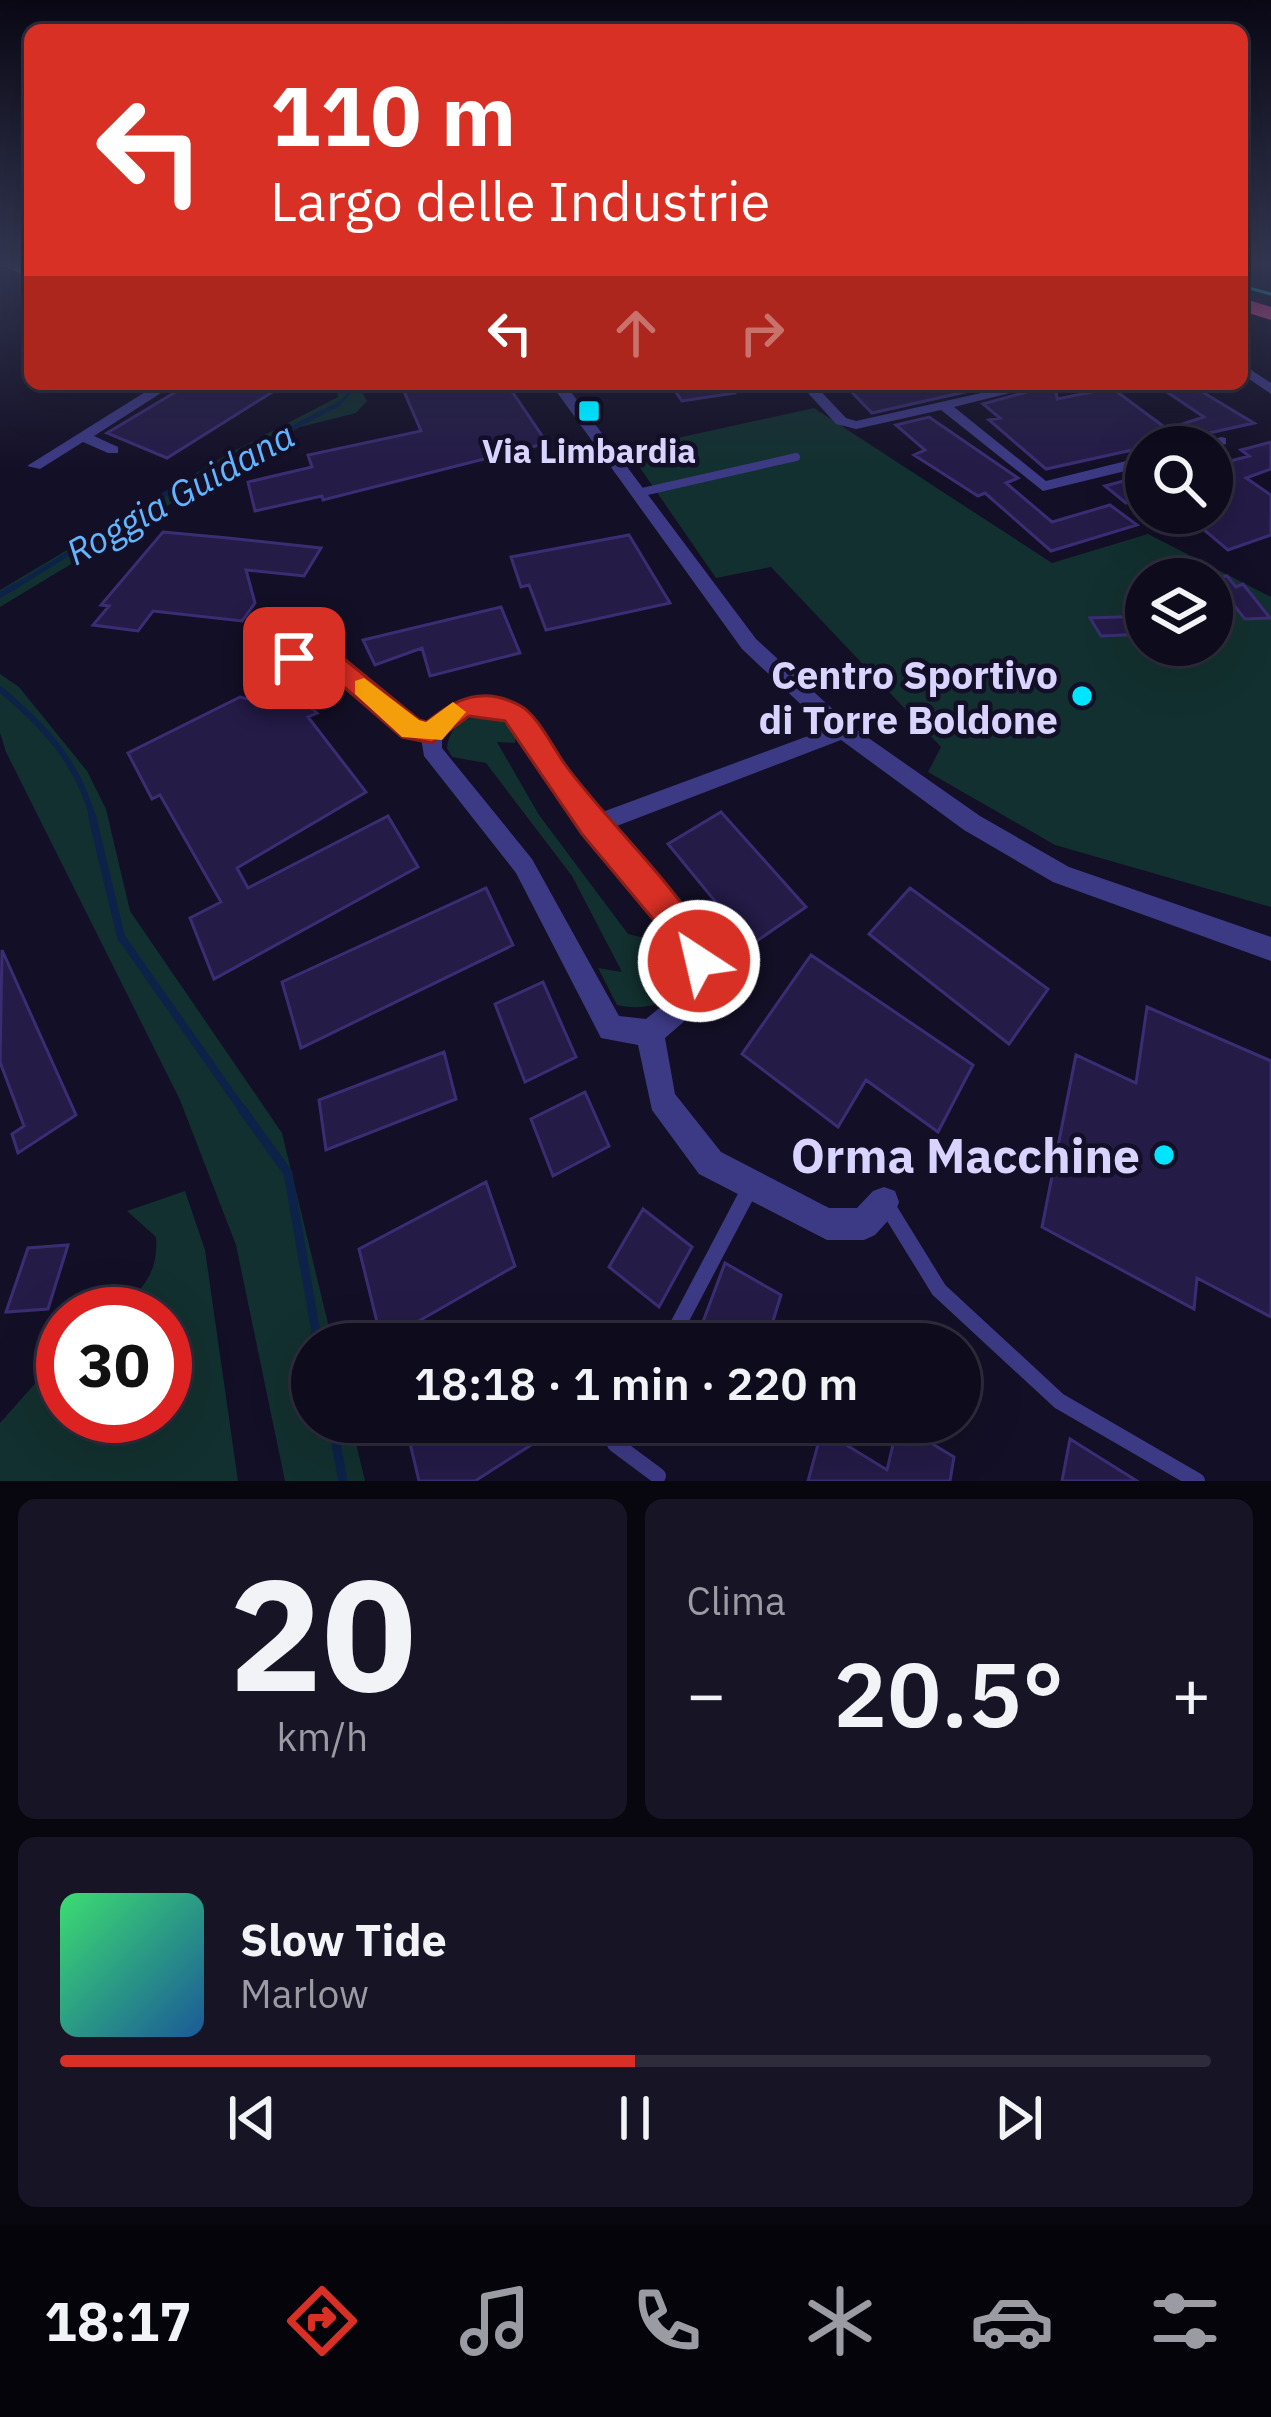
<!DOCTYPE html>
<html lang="it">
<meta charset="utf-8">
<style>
:root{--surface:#0e0b1c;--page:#171425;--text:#f1f3f6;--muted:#9b9ba3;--line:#2e2b3b;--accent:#d93025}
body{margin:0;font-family:"IBM Plex Sans",sans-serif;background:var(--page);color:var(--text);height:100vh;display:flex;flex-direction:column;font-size:45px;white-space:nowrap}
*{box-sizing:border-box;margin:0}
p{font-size:39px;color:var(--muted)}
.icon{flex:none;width:66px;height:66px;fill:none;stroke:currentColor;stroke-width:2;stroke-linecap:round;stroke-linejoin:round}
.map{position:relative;height:1481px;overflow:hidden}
.drawer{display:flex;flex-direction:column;gap:18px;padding:18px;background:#08060f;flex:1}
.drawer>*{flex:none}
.guide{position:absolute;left:24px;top:24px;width:1224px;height:366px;border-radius:18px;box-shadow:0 12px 48px #0002,0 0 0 3px var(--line);background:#d93025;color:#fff;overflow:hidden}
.controls{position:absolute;left:1125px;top:426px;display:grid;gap:24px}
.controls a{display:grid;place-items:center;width:108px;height:108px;border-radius:50%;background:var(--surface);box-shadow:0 12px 48px #0002,0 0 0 3px var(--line);font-size:60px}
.speed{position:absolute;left:36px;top:1287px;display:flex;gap:24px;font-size:60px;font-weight:700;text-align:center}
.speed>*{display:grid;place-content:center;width:156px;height:156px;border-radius:50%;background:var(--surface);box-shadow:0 12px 48px #0002,0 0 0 3px var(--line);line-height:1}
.speed .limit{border:18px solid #d22;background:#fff;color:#111}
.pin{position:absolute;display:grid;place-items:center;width:102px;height:102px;color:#fff;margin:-51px;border-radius:24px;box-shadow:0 6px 18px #0006}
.me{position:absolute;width:132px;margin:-66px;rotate:325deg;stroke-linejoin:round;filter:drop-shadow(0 0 9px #0008)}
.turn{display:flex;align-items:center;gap:42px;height:252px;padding:0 48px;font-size:54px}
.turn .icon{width:156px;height:156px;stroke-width:2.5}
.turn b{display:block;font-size:84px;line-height:102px}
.lanes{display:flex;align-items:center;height:114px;padding:0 48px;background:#0003;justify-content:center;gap:60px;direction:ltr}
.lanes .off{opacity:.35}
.big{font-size:90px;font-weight:600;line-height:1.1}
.drawer .tile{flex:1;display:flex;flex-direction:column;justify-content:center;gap:18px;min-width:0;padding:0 42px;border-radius:18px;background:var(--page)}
.drawer .dial{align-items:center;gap:0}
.dial b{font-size:156px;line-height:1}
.song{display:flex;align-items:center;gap:36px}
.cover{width:144px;height:144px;border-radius:18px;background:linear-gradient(135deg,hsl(140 70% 55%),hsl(210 70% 35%))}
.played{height:12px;border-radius:6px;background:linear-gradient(90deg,var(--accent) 50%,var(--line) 50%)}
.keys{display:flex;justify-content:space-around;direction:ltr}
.heat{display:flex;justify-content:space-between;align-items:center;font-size:66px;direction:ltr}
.drawer .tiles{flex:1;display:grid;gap:18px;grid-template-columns:1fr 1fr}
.tile:last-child{grid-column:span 2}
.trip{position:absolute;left:291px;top:1323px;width:690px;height:120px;border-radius:60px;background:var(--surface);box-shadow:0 12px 48px #0002,0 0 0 3px var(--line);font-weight:600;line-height:120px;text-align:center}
.tab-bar{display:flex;height:192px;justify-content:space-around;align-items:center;background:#06040b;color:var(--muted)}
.tab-bar .icon{width:84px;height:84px}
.tab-bar .selected{color:var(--accent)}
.tab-bar b{font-size:54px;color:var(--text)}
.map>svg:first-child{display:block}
.green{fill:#12302f;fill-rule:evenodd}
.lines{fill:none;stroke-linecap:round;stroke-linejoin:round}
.stream-far4{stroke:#0c2248;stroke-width:3}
.stream-far3{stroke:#0c2248;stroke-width:4.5}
.stream-far2{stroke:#0c2248;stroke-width:6}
.stream-far1{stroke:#0c2248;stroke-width:8}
.stream{stroke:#0c2248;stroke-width:9}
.building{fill:#241b47;stroke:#3b2d73;stroke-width:3}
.lane-far1{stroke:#3d3a85;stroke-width:8}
.lane{stroke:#3d3a85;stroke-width:16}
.street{fill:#3d3a85;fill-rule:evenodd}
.secondary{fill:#6f6bff;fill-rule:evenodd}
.highway{fill:#ff4fa3;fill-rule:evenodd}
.tram{stroke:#00e5ff;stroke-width:3}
.route{fill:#d93025;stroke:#8d1f18;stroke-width:3}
.slow{fill:#f59e0b}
.poi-dot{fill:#00e5ff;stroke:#130f26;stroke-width:4.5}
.labels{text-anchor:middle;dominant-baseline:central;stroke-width:9;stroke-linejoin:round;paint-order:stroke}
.far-poi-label{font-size:33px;font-weight:bold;fill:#d9d4ff;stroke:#130f26}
.far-water-label{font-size:36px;font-style:italic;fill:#62b6ff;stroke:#130f26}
.poi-label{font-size:39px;font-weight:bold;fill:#d9d4ff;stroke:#130f26;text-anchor:end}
.near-poi-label{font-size:48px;font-weight:bold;fill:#d9d4ff;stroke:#130f26;text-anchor:end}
</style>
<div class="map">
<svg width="1271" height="1481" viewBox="0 0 1271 1481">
<rect width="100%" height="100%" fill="#130f26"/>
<path class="green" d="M336,384H358L367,401L356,413L300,427L270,444L0,607V590L228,454L338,397Z
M814,408L1052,563L1148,534L1271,597V907L1055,845L928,772L941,747L771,567L716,578L627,449ZM1146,579H1212V645H1146Z
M0,674L19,687L87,771L106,809L130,911L282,1133L333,1344H312V1422H351L365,1481H285L236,1245L180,1100L6,752L0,733Z
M495,715L516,734L515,743L497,742L539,815L628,934L675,945C692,991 661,1015 617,1005L598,968L622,972L572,876L486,763L452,757L447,748C450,722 471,714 495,715Z
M185,1191L205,1250L238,1481H0V1423L63,1352V1416H165V1314H108C140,1295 159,1275 156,1237L127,1211Z"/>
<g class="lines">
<path class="stream-far4" d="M336,407L352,390L348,384"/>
<path class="stream-far3" d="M11,589L183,483L339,404"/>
<path class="stream-far2" d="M0,595L15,586
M0,689C43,725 79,763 93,819"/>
<path class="stream-far1" d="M92,816L121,937L244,1112"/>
<path class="stream" d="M242,1109L288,1173L318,1344
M332,1422L343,1481"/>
</g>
<path class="building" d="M189,384H285L167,458L107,433Z
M429,384H507L547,443L323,500L322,496L255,511L248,482L312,467L308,455L421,431L403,389Z
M670,384H734L735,393L682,401Z
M844,384H1000L872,413Z
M1055,384L1057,399L1112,388L1167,429L1204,417L1155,384H1189L1254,423L1046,469L989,420L1000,418L983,404Z
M929,417L1018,478L1006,483L1052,522L1110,505L1137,525L1051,551L985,493L978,496L914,455L925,450L896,425Z
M1271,442V469L1246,478L1271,495V535L1228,550L1184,513H1212V466L1249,456L1241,450Z
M1146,475V497L1126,503L1105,486Z
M163,532L228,538L321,548L304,576L246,570L255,603L242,621L153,611L138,631L93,625L109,606L101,605Z
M629,535L670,603L546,630L529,585L521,587L511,557Z
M1227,576L1236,587L1243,584L1270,618L1245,619L1225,594L1212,595V577Z
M501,607L520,653L430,676L422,648L375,665L363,640Z
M1146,616V634L1101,636L1090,618Z
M240,697L268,704L300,698L317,713L308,717L366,792L237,868L248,888L388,816L418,867L214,979L190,918L221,902L160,795L152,799L128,753Z
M721,812L806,907L751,945L668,844Z
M486,888L513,945L301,1048L282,982Z
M910,888L1048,989L1009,1044L869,934Z
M2,950L76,1115L18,1153L12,1134L24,1126L0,1062Z
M811,955L973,1065L938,1132L866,1080L838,1127L742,1054Z
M543,982L576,1057L525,1082L495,1004Z
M1147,1007L1271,1061V1317L1197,1278L1194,1309L1042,1227L1076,1055L1136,1083Z
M444,1052L456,1099L326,1150L319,1100Z
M585,1092L609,1146L553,1176L531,1119Z
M486,1182L515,1266L382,1342L359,1249Z
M643,1209L692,1247L659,1307L609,1267Z
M68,1245L48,1309L6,1312L28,1248Z
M725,1263L781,1295L766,1344H731L701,1327Z
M405,1422H567L475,1481H419Z
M898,1423L954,1457L950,1481H808L822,1430L887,1470Z
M1070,1439L1137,1481H1062Z"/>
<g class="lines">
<path class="lane-far1" d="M638,493L796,457"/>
<path class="lane" d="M886,1204L939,1290L1059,1401L1197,1481
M668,1344L749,1190
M627,1422L615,1444L658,1476"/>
<path class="street" d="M1242,364L1271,383V394L1242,374Z
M158,384H175L94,436L118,447V453H108L83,442L40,469L27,466Z
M551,384H565L756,639L850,725L980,816L1069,867L1271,937V961L1053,882L964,830L841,740L609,829L693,924L712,961L695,1012L665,1038L675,1094L721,1152L829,1208H857L873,1191L884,1187L895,1191L899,1202L895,1213L875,1235L864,1240H827L699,1174L652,1110L638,1045L601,1038L516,873L424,756L421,738L390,723L331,674L287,662L284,657L294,650C317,654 338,659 358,673C382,690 400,715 429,724L463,699L492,697L522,709L597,814L827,729L742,649ZM491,713L508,719L584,833L675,940L686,962L675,995L646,1019L619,1016L532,859L442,748V736L468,714Z
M800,384H814L846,418L856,421L1021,384H1046L954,407L1046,481L1146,456V466L1043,491L941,410L856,429L836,424Z
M1221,437L1226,438V444L1212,448L1192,447Z"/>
<path class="secondary" d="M13,262L30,267V277L1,266Z"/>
<path class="highway" d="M1242,298L1271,307V320L1242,311Z"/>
<path class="tram" d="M1242,286L1271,294"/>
</g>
<linearGradient id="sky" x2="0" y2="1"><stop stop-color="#0a0815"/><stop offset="0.56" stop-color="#333752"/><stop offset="1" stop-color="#333752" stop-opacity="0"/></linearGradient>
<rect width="1271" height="469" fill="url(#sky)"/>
<path class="route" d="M294,649L337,653L419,720L427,722C456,698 483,686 519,705C537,714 552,746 564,763C610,827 685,890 716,961L711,972L699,977L688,972L673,943L582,834L505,721L469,716L432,743L402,737L322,668L285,664L282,658Z"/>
<path class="slow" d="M364,678L419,720L426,722L453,702L466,712L442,740L402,737L355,694V681Z"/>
<g class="poi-dot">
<rect x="577" y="399" width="24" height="24" rx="6"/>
<circle cx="1082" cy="696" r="12"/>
<circle cx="1164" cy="1155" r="12"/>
</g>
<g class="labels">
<g class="far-poi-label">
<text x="589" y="450">Via Limbardia</text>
</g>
<g class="far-water-label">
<text transform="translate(180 493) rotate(-29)">Roggia Guidana</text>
</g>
<g class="poi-label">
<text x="1058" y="674">Centro Sportivo<tspan x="1058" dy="45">di Torre Boldone</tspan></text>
</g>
<g class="near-poi-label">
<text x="1140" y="1155">Orma Macchine</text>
</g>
</g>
</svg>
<div class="controls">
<a><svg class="icon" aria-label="search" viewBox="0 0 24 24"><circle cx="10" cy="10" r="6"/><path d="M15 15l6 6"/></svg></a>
<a><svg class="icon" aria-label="layers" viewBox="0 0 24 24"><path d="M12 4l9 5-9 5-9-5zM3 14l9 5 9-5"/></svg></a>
</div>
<div class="speed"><div class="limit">30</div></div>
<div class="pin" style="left:294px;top:658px;background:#d93025"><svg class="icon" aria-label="arrive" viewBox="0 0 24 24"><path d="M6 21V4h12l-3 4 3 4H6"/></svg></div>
<svg class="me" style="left:699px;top:961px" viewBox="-20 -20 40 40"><circle r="17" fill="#d93025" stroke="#fff" stroke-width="3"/><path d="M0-11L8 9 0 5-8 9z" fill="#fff"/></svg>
<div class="trip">18:18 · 1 min · 220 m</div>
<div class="guide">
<div class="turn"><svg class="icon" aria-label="left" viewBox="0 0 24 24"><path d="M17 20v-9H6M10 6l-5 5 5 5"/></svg><div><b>110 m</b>Largo delle Industrie</div></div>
<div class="lanes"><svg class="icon" aria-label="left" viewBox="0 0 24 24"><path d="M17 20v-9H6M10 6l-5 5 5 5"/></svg><svg class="icon off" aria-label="ahead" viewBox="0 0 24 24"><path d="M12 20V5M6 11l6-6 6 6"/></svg><svg class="icon off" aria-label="right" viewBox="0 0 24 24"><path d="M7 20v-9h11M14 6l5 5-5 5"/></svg></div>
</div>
</div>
<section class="drawer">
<div class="tiles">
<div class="tile dial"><b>20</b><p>km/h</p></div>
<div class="tile"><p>Clima</p>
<div class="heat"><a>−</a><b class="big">20.5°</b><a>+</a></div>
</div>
<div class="tile">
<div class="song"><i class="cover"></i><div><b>Slow Tide</b><p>Marlow</p></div></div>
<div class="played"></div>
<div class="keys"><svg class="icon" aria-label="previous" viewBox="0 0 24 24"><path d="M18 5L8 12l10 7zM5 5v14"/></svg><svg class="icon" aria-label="pause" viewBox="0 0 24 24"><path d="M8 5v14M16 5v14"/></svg><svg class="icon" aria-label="next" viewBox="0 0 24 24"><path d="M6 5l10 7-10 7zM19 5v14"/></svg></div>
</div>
</div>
</section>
<nav class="tab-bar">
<b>18:17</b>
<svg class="icon selected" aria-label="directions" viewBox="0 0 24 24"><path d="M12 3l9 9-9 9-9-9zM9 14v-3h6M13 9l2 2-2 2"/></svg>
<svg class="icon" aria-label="music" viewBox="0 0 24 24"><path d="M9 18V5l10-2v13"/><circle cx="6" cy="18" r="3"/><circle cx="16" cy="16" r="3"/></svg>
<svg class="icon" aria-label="phone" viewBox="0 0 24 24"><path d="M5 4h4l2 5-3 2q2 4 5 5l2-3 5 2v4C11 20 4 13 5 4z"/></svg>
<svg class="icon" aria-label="climate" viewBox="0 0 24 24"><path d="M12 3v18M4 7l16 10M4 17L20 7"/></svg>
<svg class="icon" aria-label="car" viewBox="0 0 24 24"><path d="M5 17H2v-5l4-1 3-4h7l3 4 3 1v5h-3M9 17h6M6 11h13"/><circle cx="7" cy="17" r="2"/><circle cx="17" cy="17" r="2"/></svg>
<svg class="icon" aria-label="filters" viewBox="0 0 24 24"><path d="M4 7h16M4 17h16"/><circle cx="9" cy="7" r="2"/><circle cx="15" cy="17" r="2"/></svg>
</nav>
